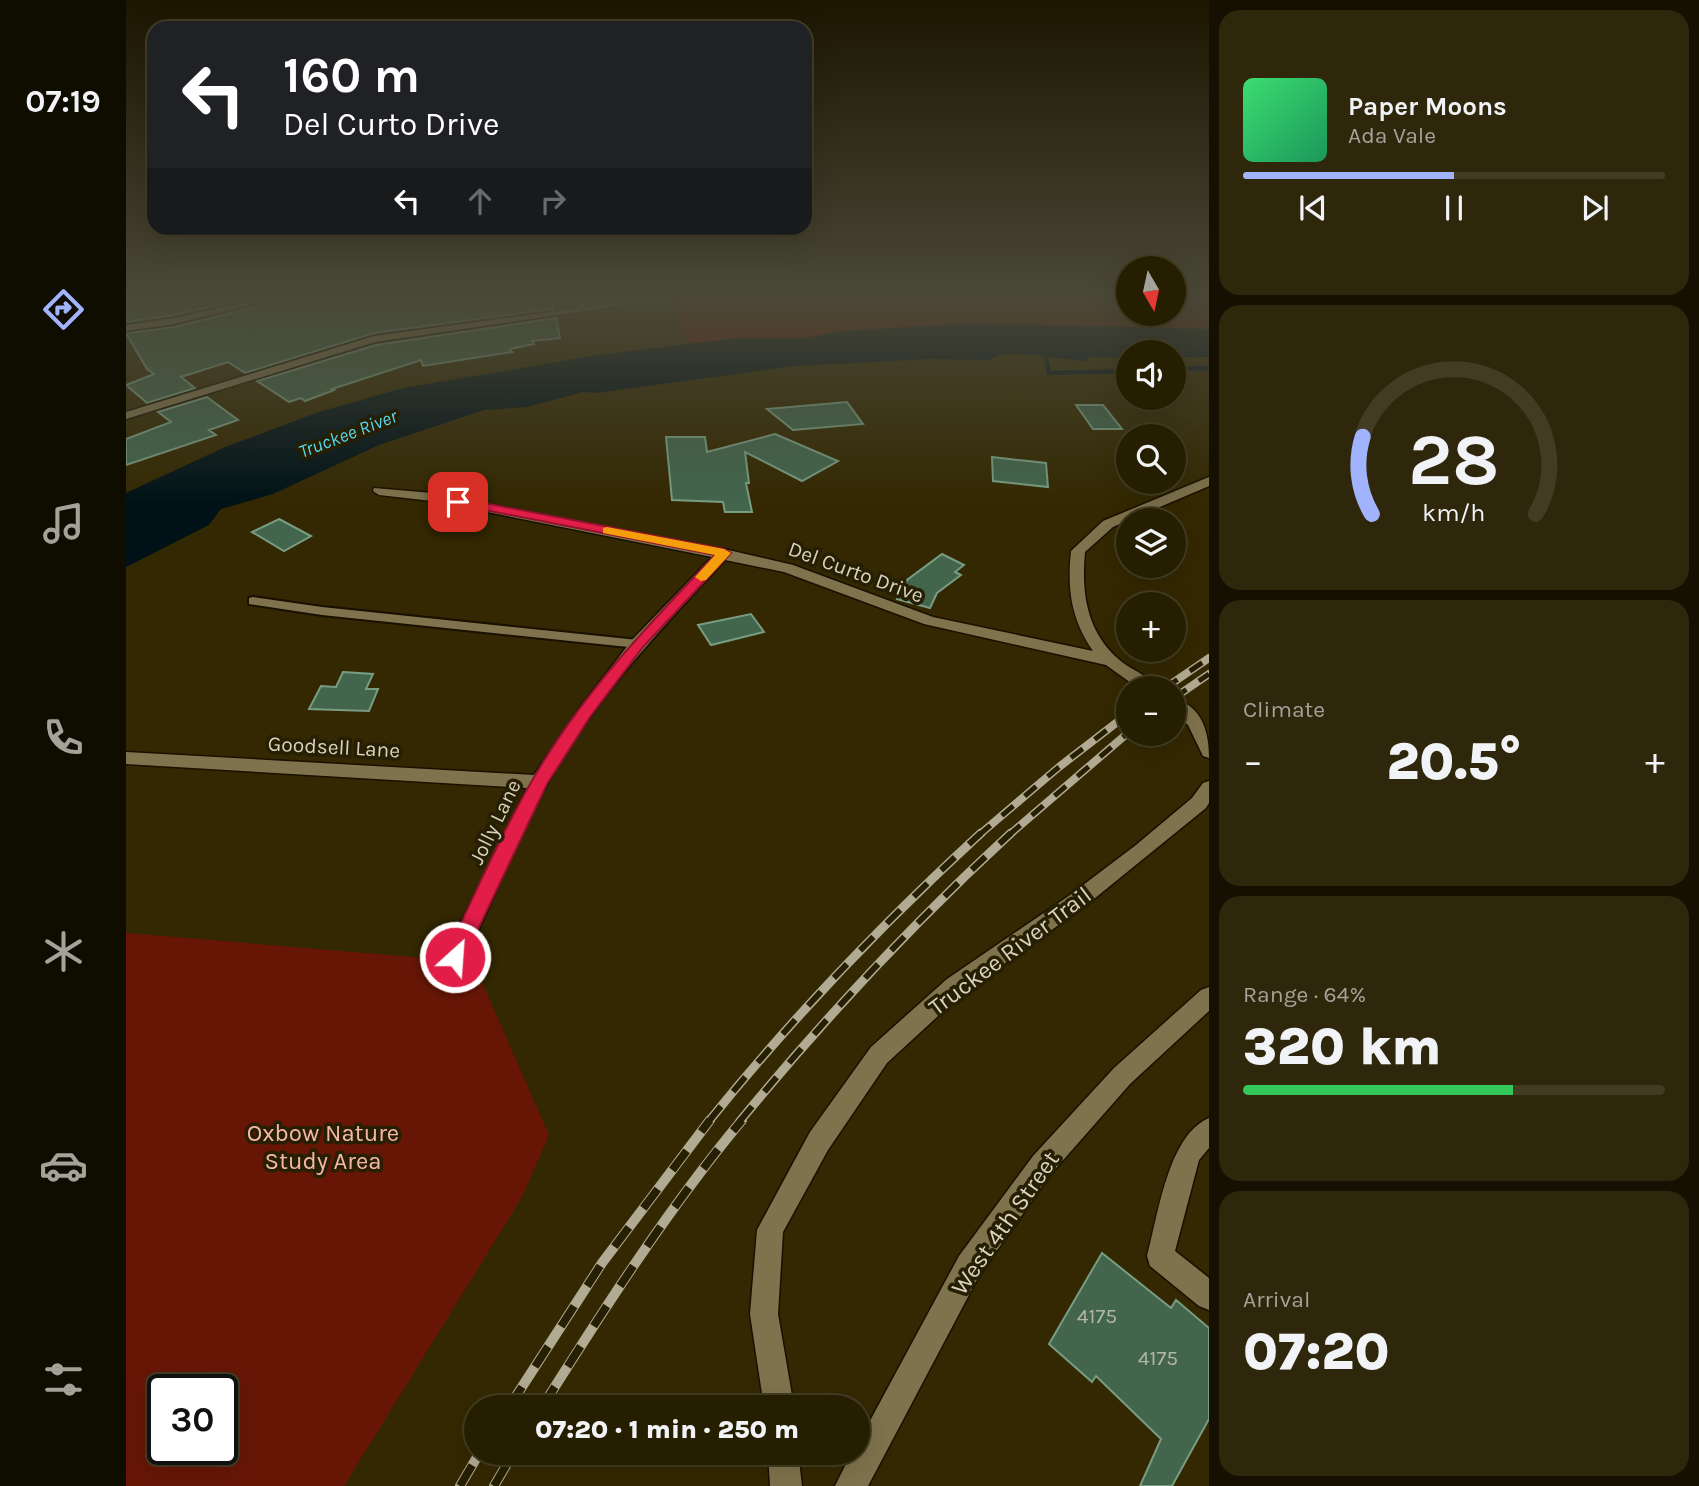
<!DOCTYPE html>
<meta charset="utf-8">
<style>
:root{--surface:#261e01;--page:#2e270b;--text:#f1f3f6;--muted:#a4a299;--line:#423c23;--accent:#a1b3fd}
body{margin:0;font-family:Karla,sans-serif;background:var(--page);color:var(--text);height:100vh;display:flex;flex-direction:column;font-size:26px;white-space:nowrap}
*{box-sizing:border-box;margin:0}
p{font-size:23px;color:var(--muted)}
.icon{flex:none;width:38px;height:38px;fill:none;stroke:currentColor;stroke-width:2;stroke-linecap:round;stroke-linejoin:round}
.map{position:relative;flex:1;overflow:hidden}
.sheet{display:flex;flex-direction:column;gap:10px;padding:10px;background:#151001;width:490px}
.sheet>*{flex:none}
.guide{position:absolute;left:21px;top:21px;width:665px;height:214px;border-radius:21px;box-shadow:0 7px 28px #0002,0 0 0 2px var(--line);background:#202124;color:#fff;overflow:hidden}
.needle{width:46px;rotate:171deg}
.fabs{position:absolute;left:990px;top:256px;display:grid;gap:14px}
.fabs a{display:grid;place-items:center;width:70px;height:70px;border-radius:50%;background:var(--surface);box-shadow:0 7px 28px #0002,0 0 0 2px var(--line);font-size:35px}
.speed{position:absolute;left:21px;top:1374px;display:flex;gap:14px;font-size:35px;font-weight:700;text-align:center}
.speed>*{display:grid;place-content:center;width:91px;height:91px;border-radius:50%;background:var(--surface);box-shadow:0 7px 28px #0002,0 0 0 2px var(--line);line-height:1}
.speed .limit{border:4px solid #111;border-radius:10px;background:#fff;color:#111}
.pin{position:absolute;display:grid;place-items:center;width:60px;height:60px;color:#fff;margin:-30px;border-radius:14px;box-shadow:0 4px 10px #0006}
.me{position:absolute;width:77px;margin:-38px;rotate:26deg;stroke-linejoin:round;filter:drop-shadow(0 0 5px #0008)}
.turn{display:flex;align-items:center;gap:24px;height:147px;padding:0 21px;font-size:32px}
.turn .icon{width:91px;height:91px;stroke-width:2.5}
.turn b{display:block;font-size:49px;line-height:60px}
.lanes{display:flex;align-items:center;height:66px;padding:0 21px;background:#0003;justify-content:center;gap:35px;direction:ltr}
.lanes .off{opacity:.35}
.big{font-size:52px;font-weight:800;line-height:1.1}
.sheet .widget{flex:1;display:flex;flex-direction:column;justify-content:center;gap:10px;min-width:0;padding:0 24px;border-radius:21px;background:var(--page)}
.sheet .dial{align-items:center;gap:0}
.dial svg{height:182px;overflow:visible;fill:none;stroke:var(--line);stroke-width:7;stroke-linecap:round;text-anchor:middle}
.dial text{fill:var(--text);stroke:none}
.song{display:flex;align-items:center;gap:21px}
.cover{width:84px;height:84px;border-radius:10px;background:linear-gradient(135deg,hsl(140 70% 55%),hsl(150 70% 35%))}
.played{height:7px;border-radius:4px;background:linear-gradient(90deg,var(--accent) 50%,var(--line) 50%)}
.keys{display:flex;justify-content:space-around;direction:ltr}
.heat{display:flex;justify-content:space-between;align-items:center;font-size:38px;direction:ltr}
.charge{height:10px;border-radius:5px;background:linear-gradient(90deg,#34c759 64%,var(--line) 0)}
.trip{position:absolute;left:338px;top:1395px;width:406px;height:70px;border-radius:35px;background:var(--surface);box-shadow:0 7px 28px #0002,0 0 0 2px var(--line);font-weight:800;line-height:70px;text-align:center}
main{display:flex;flex:1;min-height:0}
.dock{display:flex;flex-direction:column;width:126px;justify-content:space-around;align-items:center;background:#0f0c00;color:var(--muted)}
.dock .icon{width:49px;height:49px}
.dock .active{color:var(--accent)}
.dock b{font-size:32px;color:var(--text)}
.map>svg:first-child{display:block}
.green{fill:#671606;fill-rule:evenodd}
.water{fill:#001217}
.lines{fill:none;stroke-linecap:round;stroke-linejoin:round}
.stream{stroke:#001217;stroke-width:4.5}
.building{fill:#42654c;stroke:#789d82;stroke-width:2}
.service-casing{stroke:#191100;stroke-width:4}
.minor-casing{stroke:#191100;stroke-width:3}
.tertiary-casing{stroke:#191100;stroke-width:3}
.secondary-casing{stroke:#191100;stroke-width:3}
.service{fill:#7f734d;fill-rule:evenodd}
.minor{fill:#7f734d;fill-rule:evenodd}
.tertiary{fill:#7f734d;fill-rule:evenodd}
.secondary{fill:#7f734d;fill-rule:evenodd}
.rail-far2-casing{stroke:#b2ab93;stroke-width:8}
.rail-far1-casing{stroke:#b2ab93;stroke-width:9}
.rail-casing{stroke:#b2ab93;stroke-width:10}
.rail-far2{stroke:#271f03;stroke-width:5;stroke-dasharray:15;stroke-linecap:butt}
.rail-far1{stroke:#271f03;stroke-width:6;stroke-dasharray:19;stroke-linecap:butt}
.rail{stroke:#271f03;stroke-width:8;stroke-dasharray:24;stroke-linecap:butt}
.route{fill:#e11d48;stroke:#92132f;stroke-width:2}
.slow{fill:#f59e0b}
.labels{text-anchor:middle;dominant-baseline:central;stroke-width:7;stroke-linejoin:round;paint-order:stroke}
.far-water-label{font-size:19px;font-style:italic;fill:#56d5ee;stroke:#271f03}
.street-label{font-size:21px;fill:#d8d2be;stroke:#271f03}
.near-number-label{font-size:21px;fill:#b2b7a2}
.near-street-label{font-size:24px;fill:#d8d2be;stroke:#271f03}
.near-park-label{font-size:24px;fill:#f6b6a8;stroke:#271f03}
</style>
<main>
<nav class="dock">
<b>07:19</b>
<svg class="icon active" aria-label="directions" viewBox="0 0 24 24"><path d="M12 3l9 9-9 9-9-9zM9 14v-3h6M13 9l2 2-2 2"/></svg>
<svg class="icon" aria-label="music" viewBox="0 0 24 24"><path d="M9 18V5l10-2v13"/><circle cx="6" cy="18" r="3"/><circle cx="16" cy="16" r="3"/></svg>
<svg class="icon" aria-label="phone" viewBox="0 0 24 24"><path d="M5 4h4l2 5-3 2q2 4 5 5l2-3 5 2v4C11 20 4 13 5 4z"/></svg>
<svg class="icon" aria-label="climate" viewBox="0 0 24 24"><path d="M12 3v18M4 7l16 10M4 17L20 7"/></svg>
<svg class="icon" aria-label="car" viewBox="0 0 24 24"><path d="M5 17H2v-5l4-1 3-4h7l3 4 3 1v5h-3M9 17h6M6 11h13"/><circle cx="7" cy="17" r="2"/><circle cx="17" cy="17" r="2"/></svg>
<svg class="icon" aria-label="filters" viewBox="0 0 24 24"><path d="M4 7h16M4 17h16"/><circle cx="9" cy="7" r="2"/><circle cx="15" cy="17" r="2"/></svg>
</nav>
<div class="map">
<svg width="1083" height="1486" viewBox="0 0 1083 1486">
<rect width="100%" height="100%" fill="#332801"/>
<path class="green" d="M542,296H1003V313H1048V296H1083V329L847,323L714,331L680,338H611L564,344Z
M0,933L347,962L423,1135L396,1197L218,1486H0ZM37,1390H96V1449H37Z"/>
<path class="water" d="M847,323L1083,329V357H1048V352H1003V358L961,357L962,361C940,361 879,346 864,360L804,359L669,366L470,393L458,392L400,407L358,410L253,445L147,494L95,509L83,525L0,567V493L99,447L193,412L277,388L472,355L611,338H680L714,331Z"/>
<g class="lines">
<path class="stream" d="M920,358L923,373L1003,371
M1048,369L1083,368"/>
</g>
<path class="building" d="M43,296H133L48,315L0,322V305L45,299Z
M163,296H181L182,302L207,296H424L427,309L248,333L119,373L102,362L55,377L69,388L21,403L0,385L28,374L21,369L0,333L49,327L161,299Z
M430,318L434,338L406,341L408,344L384,349L386,352L297,366L295,360L206,389L208,390L179,401L175,398L163,402L131,381L250,345Z
M81,397L112,420L83,430L90,435L0,465V439L45,422L32,412Z
M721,402L737,424L667,430L641,409Z
M950,405H977L996,429H967Z
M649,434L712,461L676,481L619,452L623,483H620L626,512H599L597,502L546,500L540,437H579L581,452Z
M866,457L920,463L922,487L867,481Z
M153,519L185,536L158,551L126,532Z
M816,554L838,565L829,572L835,575L811,593L804,608L771,599L781,580Z
M625,614L638,632L585,645L572,625Z
M217,672L247,674L240,689H252L243,711L183,709L195,686L210,687Z
M976,1253L1045,1308L1050,1300L1083,1328V1419L1046,1486H1014L1035,1439L970,1376L966,1382L923,1344Z"/>
<g class="lines">
<defs>
<path id="service" d="M127,597L196,607L512,640L518,644L512,648L196,615L123,604V598Z"/>
<path id="minor" d="M144,296H160L48,324L0,331V325L48,318Z
M449,296H458L460,311H454Z
M1083,477V486L987,527L959,552C955,594 961,634 996,662C1008,671 1023,676 1032,688H1012L980,665L798,624L658,572L599,560C534,630 467,700 421,785C389,842 365,905 337,964L329,966L321,964L318,957L401,788L0,764V752L408,775L453,709L506,640L586,557L306,501L253,495L247,491L248,488L306,493L593,550L598,549L667,565L807,617L967,651C945,619 941,589 945,551L977,521Z
M1048,698C1077,707 1083,733 1083,758L1077,756L1062,725L1048,713Z
M1083,781V803L1080,808L958,907L837,993L761,1063L702,1150L657,1232L652,1314L668,1407H638L624,1314L631,1230L684,1132L745,1047L821,979L944,895L1010,845L1066,798L1077,783Z
M1083,1118V1148L1073,1160L1049,1251L1083,1278V1310L1073,1306L1024,1266L1021,1256C1032,1216 1042,1135 1083,1118Z
M642,1452H672L676,1486H644Z"/>
<path id="tertiary" d="M537,296H560L249,342L0,419V412L248,336Z"/>
<path id="secondary" d="M1083,987V1011L1004,1084L925,1174L853,1276L742,1486H709L726,1452H732V1443L833,1256L907,1156L988,1068L1075,990Z"/>
</defs>
<use href="#service" class="service-casing"/>
<use href="#minor" class="minor-casing"/>
<use href="#tertiary" class="tertiary-casing"/>
<use href="#secondary" class="secondary-casing"/>
<use href="#service" class="service"/>
<use href="#minor" class="minor"/>
<use href="#tertiary" class="tertiary"/>
<use href="#secondary" class="secondary"/>
<defs>
<path id="rail-far2" d="M1039,688L1083,658
M1048,698L1083,674
M853,835L933,767L1003,713
M883,835L1003,732"/>
<path id="rail-far1" d="M583,1121C666,1018 757,923 855,833
M614,1121C698,1019 787,923 885,833"/>
<path id="rail" d="M383,1407L476,1263L584,1120
M416,1407C478,1309 541,1210 616,1120
M334,1486L354,1452
M368,1486L388,1452"/>
</defs>
<use href="#rail-far2" class="rail-far2-casing"/>
<use href="#rail-far1" class="rail-far1-casing"/>
<use href="#rail" class="rail-casing"/>
<use href="#rail-far2" class="rail-far2"/>
<use href="#rail-far1" class="rail-far1"/>
<use href="#rail" class="rail"/>
</g>
<linearGradient id="sky" x2="0" y2="1"><stop stop-color="#1c1601"/><stop offset="0.59" stop-color="#4a4838"/><stop offset="1" stop-color="#4a4838" stop-opacity="0"/></linearGradient>
<rect width="1083" height="504" fill="url(#sky)"/>
<path class="route" d="M332,498L598,549L605,553L517,647L464,717L421,784L336,963L329,966L322,963L319,957C347,898 374,836 407,779C455,695 522,625 589,555L328,504V499Z"/>
<path class="slow" d="M481,527L598,549L605,553L580,580L575,581L569,577L589,555L477,533V528Z"/>
<g class="labels">
<g class="far-water-label">
<text transform="translate(222 434) rotate(-21)">Truckee River</text>
</g>
<g class="street-label">
<text transform="translate(730 572) rotate(20)">Del Curto Drive</text>
<text transform="translate(208 747) rotate(3)">Goodsell Lane</text>
<text transform="translate(369 822) rotate(-64)">Jolly Lane</text>
</g>
<g class="near-number-label">
<text x="971" y="1316">4175</text>
<text x="1032" y="1358">4175</text>
</g>
<g class="near-street-label">
<text transform="translate(884 951) rotate(-37)">Truckee River Trail</text>
<text transform="translate(879 1223) rotate(-55)">West 4th Street</text>
</g>
<g class="near-park-label">
<text x="197" y="1133">Oxbow Nature<tspan x="197" dy="28">Study Area</tspan></text>
</g>
</g>
</svg>
<div class="fabs">
<a><svg class="needle" viewBox="-14 -14 28 28"><path d="M0-13l5 13h-10z" fill="#e53935"/><path d="M0 13l5-13h-10z" fill="#a4a299"/></svg></a>
<a><svg class="icon" aria-label="sound" viewBox="0 0 24 24"><path d="M4 9h4l5-4v14l-5-4H4zM17 9q2 3 0 6"/></svg></a>
<a><svg class="icon" aria-label="search" viewBox="0 0 24 24"><circle cx="10" cy="10" r="6"/><path d="M15 15l6 6"/></svg></a>
<a><svg class="icon" aria-label="layers" viewBox="0 0 24 24"><path d="M12 4l9 5-9 5-9-5zM3 14l9 5 9-5"/></svg></a>
<a>+</a>
<a>−</a>
</div>
<div class="speed"><div class="limit">30</div></div>
<div class="pin" style="left:332px;top:502px;background:#d93025"><svg class="icon" aria-label="arrive" viewBox="0 0 24 24"><path d="M6 21V4h12l-3 4 3 4H6"/></svg></div>
<svg class="me" style="left:329px;top:957px" viewBox="-20 -20 40 40"><circle r="17" fill="#e11d48" stroke="#fff" stroke-width="3"/><path d="M0-11L8 9 0 5-8 9z" fill="#fff"/></svg>
<div class="trip">07:20 · 1 min · 250 m</div>
<div class="guide">
<div class="turn"><svg class="icon" aria-label="left" viewBox="0 0 24 24"><path d="M17 20v-9H6M10 6l-5 5 5 5"/></svg><div><b>160 m</b>Del Curto Drive</div></div>
<div class="lanes"><svg class="icon" aria-label="left" viewBox="0 0 24 24"><path d="M17 20v-9H6M10 6l-5 5 5 5"/></svg><svg class="icon off" aria-label="ahead" viewBox="0 0 24 24"><path d="M12 20V5M6 11l6-6 6 6"/></svg><svg class="icon off" aria-label="right" viewBox="0 0 24 24"><path d="M7 20v-9h11M14 6l5 5-5 5"/></svg></div>
</div>
</div>
<section class="sheet">
<div class="widget">
<div class="song"><i class="cover"></i><div><b>Paper Moons</b><p>Ada Vale</p></div></div>
<div class="played"></div>
<div class="keys"><svg class="icon" aria-label="previous" viewBox="0 0 24 24"><path d="M18 5L8 12l10 7zM5 5v14"/></svg><svg class="icon" aria-label="pause" viewBox="0 0 24 24"><path d="M8 5v14M16 5v14"/></svg><svg class="icon" aria-label="next" viewBox="0 0 24 24"><path d="M6 5l10 7-10 7zM19 5v14"/></svg></div>
</div>
<div class="widget dial"><svg viewBox="0 0 100 80">
<path d="M14 69A42 42 0 1 1 86 69"/>
<path d="M14 69A42 42 0 0 1 10 35" stroke="#a1b3fd"/>
<text x="50" y="56" font-size="32" font-weight="700">28</text>
<text x="50" y="72" font-size="11">km/h</text>
</svg></div>
<div class="widget"><p>Climate</p>
<div class="heat"><a>−</a><b class="big">20.5°</b><a>+</a></div>
</div>
<div class="widget"><p>Range · 64%</p><b class="big">320 km</b><div class="charge"></div></div>
<div class="widget"><p>Arrival</p><b class="big">07:20</b></div>
</section>
</main>
